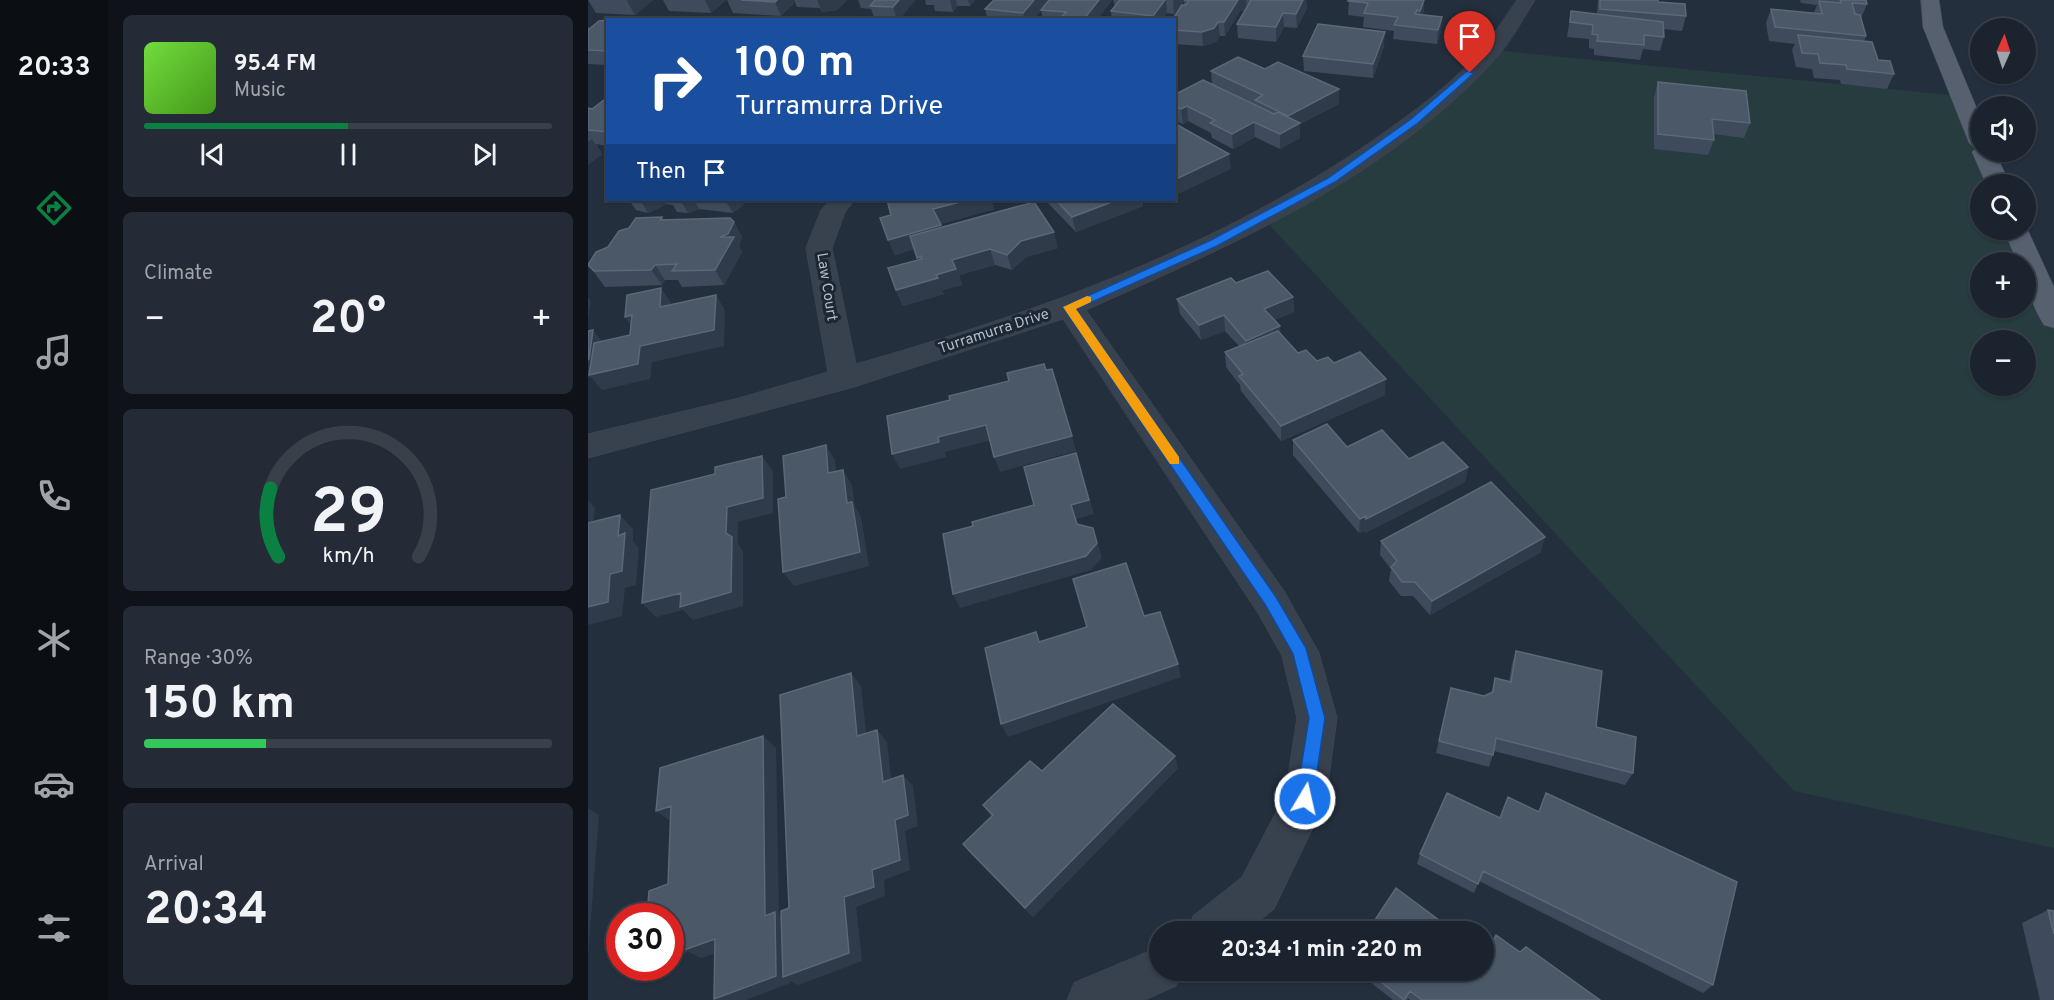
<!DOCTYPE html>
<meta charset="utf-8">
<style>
:root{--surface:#1b232e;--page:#242b36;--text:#f1f3f6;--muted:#a0a4aa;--line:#39404a;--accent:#0b8043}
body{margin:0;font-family:Overpass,sans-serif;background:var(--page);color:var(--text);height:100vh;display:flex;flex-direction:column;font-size:22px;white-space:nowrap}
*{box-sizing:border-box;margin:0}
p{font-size:20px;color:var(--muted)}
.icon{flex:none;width:33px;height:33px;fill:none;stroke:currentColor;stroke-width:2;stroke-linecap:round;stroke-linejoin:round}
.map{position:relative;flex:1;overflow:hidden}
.panel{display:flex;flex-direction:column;gap:15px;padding:15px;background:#0f1319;width:480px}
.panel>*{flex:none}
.guide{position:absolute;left:18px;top:18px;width:570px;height:183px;border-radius:0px;box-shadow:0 2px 4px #0004,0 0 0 2px var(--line);background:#1a4fa0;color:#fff;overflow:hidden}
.needle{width:39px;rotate:3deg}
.controls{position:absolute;left:1382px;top:18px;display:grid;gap:12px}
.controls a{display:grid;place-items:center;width:66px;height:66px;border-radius:50%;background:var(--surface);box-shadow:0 2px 4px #0004,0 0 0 2px var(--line);font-size:30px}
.speed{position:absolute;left:18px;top:903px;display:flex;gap:12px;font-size:30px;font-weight:700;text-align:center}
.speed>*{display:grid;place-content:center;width:78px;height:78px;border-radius:50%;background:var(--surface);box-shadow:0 2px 4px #0004,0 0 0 2px var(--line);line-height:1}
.speed .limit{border:9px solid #d22;background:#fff;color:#111}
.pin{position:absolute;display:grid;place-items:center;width:51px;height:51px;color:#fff;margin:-62px -26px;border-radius:50% 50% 50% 0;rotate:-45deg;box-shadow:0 0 6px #0007}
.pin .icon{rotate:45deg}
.me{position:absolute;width:66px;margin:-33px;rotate:9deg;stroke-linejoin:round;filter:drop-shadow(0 0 4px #0008)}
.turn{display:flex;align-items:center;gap:21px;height:126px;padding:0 30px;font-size:27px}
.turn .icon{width:78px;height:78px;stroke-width:2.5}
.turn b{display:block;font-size:42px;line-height:51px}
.then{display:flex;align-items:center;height:57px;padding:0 30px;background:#0003;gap:12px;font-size:22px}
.big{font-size:45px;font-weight:700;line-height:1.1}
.panel .card{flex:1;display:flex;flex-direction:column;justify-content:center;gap:9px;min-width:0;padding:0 21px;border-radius:9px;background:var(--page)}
.panel .dial{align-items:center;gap:0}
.dial svg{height:156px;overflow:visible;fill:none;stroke:var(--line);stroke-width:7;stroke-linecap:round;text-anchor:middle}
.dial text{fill:var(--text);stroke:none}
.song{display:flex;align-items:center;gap:18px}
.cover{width:72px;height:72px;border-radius:9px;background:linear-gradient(135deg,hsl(100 70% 55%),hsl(100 70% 35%))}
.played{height:6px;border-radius:3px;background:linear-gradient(90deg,var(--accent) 50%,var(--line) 50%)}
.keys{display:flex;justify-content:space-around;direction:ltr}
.heat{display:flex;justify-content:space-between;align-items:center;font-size:33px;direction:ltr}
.charge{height:9px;border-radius:4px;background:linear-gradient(90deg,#34c759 30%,var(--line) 0)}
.trip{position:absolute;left:561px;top:921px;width:345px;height:60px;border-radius:30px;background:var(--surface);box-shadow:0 2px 4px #0004,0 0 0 2px var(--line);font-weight:700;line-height:60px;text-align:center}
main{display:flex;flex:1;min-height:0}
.dock{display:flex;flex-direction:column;width:108px;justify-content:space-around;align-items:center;background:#0b0e12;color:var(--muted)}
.dock .icon{width:42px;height:42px}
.dock .on{color:var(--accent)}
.dock b{font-size:27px;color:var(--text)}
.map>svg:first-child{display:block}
.green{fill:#263c3f;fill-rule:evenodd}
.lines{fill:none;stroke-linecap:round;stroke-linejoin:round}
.minor-casing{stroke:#414a57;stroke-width:1}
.major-casing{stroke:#414a57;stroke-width:1}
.minor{fill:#38414e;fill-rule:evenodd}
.major{fill:#56606e;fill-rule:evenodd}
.wall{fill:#3f4b5c}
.shaded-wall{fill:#2f3b4b}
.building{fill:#4b5868;stroke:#5c6777;stroke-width:1.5}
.route{fill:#1a73e8;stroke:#114b97;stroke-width:1.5}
.slow{fill:#f59e0b}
.labels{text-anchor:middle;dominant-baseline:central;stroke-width:6;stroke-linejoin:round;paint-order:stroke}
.street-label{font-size:15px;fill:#b4bcc9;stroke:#1d2633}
</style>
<main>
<nav class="dock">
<b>20:33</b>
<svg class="icon on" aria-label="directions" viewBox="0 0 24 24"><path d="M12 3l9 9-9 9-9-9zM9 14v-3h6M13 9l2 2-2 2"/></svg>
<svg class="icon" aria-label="music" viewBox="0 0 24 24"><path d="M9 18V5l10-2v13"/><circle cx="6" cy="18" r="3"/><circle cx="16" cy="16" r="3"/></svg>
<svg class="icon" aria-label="phone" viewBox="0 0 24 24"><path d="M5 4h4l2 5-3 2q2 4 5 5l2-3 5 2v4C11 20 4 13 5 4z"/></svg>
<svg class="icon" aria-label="climate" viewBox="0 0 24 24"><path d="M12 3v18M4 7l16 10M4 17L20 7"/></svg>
<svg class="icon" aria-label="car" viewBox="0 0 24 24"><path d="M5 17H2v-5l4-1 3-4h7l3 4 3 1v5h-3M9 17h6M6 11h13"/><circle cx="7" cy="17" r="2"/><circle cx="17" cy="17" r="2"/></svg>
<svg class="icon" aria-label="filters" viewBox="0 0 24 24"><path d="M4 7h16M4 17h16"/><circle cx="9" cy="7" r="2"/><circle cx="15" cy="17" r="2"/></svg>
</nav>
<section class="panel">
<div class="card">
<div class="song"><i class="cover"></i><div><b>95.4 FM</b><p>Music</p></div></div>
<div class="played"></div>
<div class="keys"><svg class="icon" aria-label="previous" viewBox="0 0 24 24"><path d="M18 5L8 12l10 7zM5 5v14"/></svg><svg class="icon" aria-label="pause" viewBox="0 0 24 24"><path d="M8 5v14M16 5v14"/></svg><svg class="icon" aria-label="next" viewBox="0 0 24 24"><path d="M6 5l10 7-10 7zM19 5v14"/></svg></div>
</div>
<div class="card"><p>Climate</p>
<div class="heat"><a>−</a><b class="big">20°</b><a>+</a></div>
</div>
<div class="card dial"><svg viewBox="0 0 100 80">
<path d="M14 69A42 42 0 1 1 86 69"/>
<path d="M14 69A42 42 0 0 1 10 34" stroke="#0b8043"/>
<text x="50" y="56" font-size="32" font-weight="700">29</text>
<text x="50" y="72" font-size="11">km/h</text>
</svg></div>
<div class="card"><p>Range · 30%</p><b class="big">150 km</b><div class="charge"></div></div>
<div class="card"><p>Arrival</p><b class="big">20:34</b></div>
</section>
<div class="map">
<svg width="1466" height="1000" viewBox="0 0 1466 1000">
<rect width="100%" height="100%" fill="#242f3e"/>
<path class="green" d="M904,50L1373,96L1392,152H1396L1410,184H1392V230H1429L1466,319V848L1206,791L675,218L743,180ZM1392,262H1437V308H1392ZM1392,340H1437V386H1392Z"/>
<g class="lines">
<defs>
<path id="minor" d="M929,0H947C935,19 924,40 909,57C800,178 644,245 498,310L696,591L731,653L749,718L738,799L732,813L686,909L657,932H599L605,916L654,877L697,795L709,718L694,656L670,613L475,319L266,387L0,458V434L151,398L240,372L218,248L233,210L242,200H267L257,212L244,248L268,364C451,312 629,248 787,139C825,112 868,82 897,45C909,31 918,15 929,0Z
M572,947V970H595L588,986L557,1000H479L486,983Z"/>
<path id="major" d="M1333,0H1351L1355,27L1392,116V152H1407L1422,184H1398L1384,152L1387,149L1381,143L1335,27Z
M1437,224L1466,287V328L1456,325C1444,306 1437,285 1437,262H1429L1416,230H1437Z"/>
</defs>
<use href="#minor" class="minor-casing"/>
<use href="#major" class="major-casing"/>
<use href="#minor" class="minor"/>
<use href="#major" class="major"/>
</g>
<path class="wall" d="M0,0H65L47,15L8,13Z
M75,0H138L123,13L81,11Z
M139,0H205L206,3L193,16L145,13Z
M206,0H259L249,10L234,12L232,8L209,7Z
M270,0H327L311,20H287L283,9L273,8Z
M337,0H387L382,6H369L365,12L347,11L346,5H338Z
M524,0L509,20H455L453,10L445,20H400L397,9Z
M525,0H718L719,8L709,28L696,27L688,42L650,38L649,24L657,10L652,11L637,36H632L628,42L615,46L586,44V20L596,5V1L586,14L579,13L574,20H524L523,11L527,6Z
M761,0L836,11L834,15L854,17L853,31L849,44L805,39L806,31L775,27L776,17L760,15Z
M1010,0H1070V2L1098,16L1094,31L1075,29L1076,37L1072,51L1055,49L1052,60L1006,55V49L1001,48V39L979,37L983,11L1009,14Z
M1212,0H1278L1279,4L1273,18L1278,36L1276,41L1290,60L1306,74L1299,89L1253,84L1252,80L1226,78L1224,69L1208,67L1204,50L1207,44L1181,41L1178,23L1183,9L1226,13L1229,5L1213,3Z
M20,20V65L0,64V26L2,29Z
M796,46L785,78L716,71L715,56Z
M677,69L751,89V104L712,124V138L692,149L667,137L645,149L624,138L623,133L600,121L595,124L586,120V95L624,85L623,71Z
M1070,82L1162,123L1156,138L1125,134L1126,140L1120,155L1066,149V97Z
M20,97V146L8,144L14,154L0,165V108L4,109Z
M41,200H161L145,213L111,209L100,213L89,212L85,205L79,204L60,213L48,210Z
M299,200H403L406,209L352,224L353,227L470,248L438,257L424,270L407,265L371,275L374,285L354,290L356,294L315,306L308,290L330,260L326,249L307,255L300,240L303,215Z
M457,200H554L555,206L488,232Z
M74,217L76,220L146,222L154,237L151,246L154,252L136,285L94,287L90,280H77L74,285L17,287L0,264L20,247Z
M648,283L705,297L706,312L686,320L692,326V333L710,353L729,361L746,363L797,395L693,441L653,391L652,385L638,367L637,352L651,346L637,331L613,340L592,314L589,299Z
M705,440L759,447L821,459L880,467L877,482L777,533V531L771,533L705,455Z
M793,541L953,552L842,615L825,596H813L801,581L803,569L792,555Z
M928,651L1008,727L1045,773L1037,785L906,751L901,767L848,753L863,688L896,696L903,693L907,678L921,682L924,664Z
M590,768L445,917L383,854L375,844L404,817L395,805L454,771Z
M958,793L1125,985L1115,993L891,881L886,893L829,864L832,854L912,818L950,812Z
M1460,910L1466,911V1000H1452L1434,923Z
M898,954L1012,1000H822L820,998L819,1000H805L767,970H896Z"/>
<path class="shaded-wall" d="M40,0H65L47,15L39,1Z
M117,0H138L123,13Z
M189,0H205L206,3L193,16L187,2Z
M229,0H259L249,10L234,12Z
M311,0H327L311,20H309L305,7Z
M362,0H368L369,6L365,12Z
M380,0H387L382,6Z
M446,0H461L445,20H437L435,13Z
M511,0H524L509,20H495Z
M577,0H578L579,13L574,20H565V16Z
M585,0H596L586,14Z
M650,0H658L659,9L652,11L637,36L636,22Z
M715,0H718L719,8L709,28L708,14Z
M836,0V11L831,25L832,11Z
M695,13L696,27L688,42V27Z
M854,17L853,31L849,44L850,30Z
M630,22L632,36L628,42L615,46L614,32Z
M797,32L796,46L785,78V64Z
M751,89V104L712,124V138L692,149V134L700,130V116Z
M599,106L600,121L595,124L593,109Z
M666,122L667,137L645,149L644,134Z
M4,139L14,154L0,165V142Z
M641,154L643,169L586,196V180Z
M52,200H76L79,204L60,213Z
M92,200H106L111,209L100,213Z
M137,200H161L145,213Z
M380,200H403L406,209L351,224L345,209Z
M529,200H554L555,206L488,232L484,217Z
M146,222L154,237L151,246L154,252L136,285L127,270L132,237Z
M353,225L358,240L307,255L300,240Z
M466,232L470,248L438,257L424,270L419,255L433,241Z
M402,249L407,265L371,275L374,285L354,290L356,294L315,306L308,290L348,275L364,260Z
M67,265L77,280L74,285L63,270Z
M73,288L83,303L82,322L72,307Z
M128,295L137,310L136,346L64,362L62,379L14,390L3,377L0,378V360L5,330L17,345L52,346Z
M0,297L3,301L0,319Z
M705,297L706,312L677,324L676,309Z
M44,315L48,332L37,317Z
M636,315L637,331L613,340L611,325Z
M692,326L693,342L659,356L658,341Z
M798,379L797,395L693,441V426Z
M398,425L404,440L357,452L358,457L312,469L304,454L350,437Z
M484,436L488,451L412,472L406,457Z
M238,445L247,460L249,488L240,473Z
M488,453L506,514L488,519L493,538L483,505Z
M174,456L185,471V513L150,522V544L155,551V606L105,620L95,610L68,617L54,603L93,593L138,533L139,507Z
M880,467L877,482L777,533L778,519Z
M255,470L264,485L267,506L273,517L281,566L206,586L195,572L259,503Z
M0,500L7,508L4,540L0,536Z
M32,515L45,529V541L51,548L48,585L37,588L34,616L0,625V607L22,574L30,536Z
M778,516L777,531L771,533L772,519Z
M505,528L514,558L503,570L372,608L365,594Z
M957,537L953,552L842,615L844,601Z
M590,664L593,677L420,737L413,724Z
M263,673L273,686L280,749L269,736Z
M289,730L299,742L305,794L295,782Z
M175,736L188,748L191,915L201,921L256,897L284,870L307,820L315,775L325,786L330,826L317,831L322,870L296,880L297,896L268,907L274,961L210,985L202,981V983L158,1000H128L126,999L177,916Z
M587,756L590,768L445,917L437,908Z
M83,806L84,822L68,811Z
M0,808L11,815L0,955Z
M127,939L143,948L113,958L101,952L82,959V944L96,940Z"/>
<path class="building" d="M153,0H189L187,2Z
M287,0H311L305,7L282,6Z
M406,0H446L435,13L397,9Z
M461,0H511L495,20H471L478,12L453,10Z
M532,0H577L565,16L523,11Z
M596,0H650L636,22H630L626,28L614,32L586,30V20H584L594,5H598L601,0Z
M663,0H715L708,14L695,13L688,27L649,24Z
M761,0H836L832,11L829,10L827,14L854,17L850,30L806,25L810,17L776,13L780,3L760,1Z
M1012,0H1070V2L1097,4L1098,16L1012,9Z
M1252,0H1278L1279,4L1264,3L1267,14L1272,15L1278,36L1187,27L1183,9L1234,14L1231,1L1253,3Z
M983,11L1075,22L1076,37L1056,35V45L1009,41L1010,35L1004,34L1005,25L982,22Z
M35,17L37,20H20Z
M20,20V51L0,50V30L11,21Z
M730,24L797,32L785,64L715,56Z
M1210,35L1284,42L1290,60L1302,61L1306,74L1259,69L1258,65L1232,63L1230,54L1214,53Z
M650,57L677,69L690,62L751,89L700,116L667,100L675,95L623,71Z
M615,80L686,114L690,112L712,123L692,134L666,122L644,134L622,123L627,120L599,106L593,109L586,106V95Z
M1070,82L1158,91L1162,123L1124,119L1126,140L1070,134Z
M20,97V132L0,130V108L4,109Z
M586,123L641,154L586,180Z
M299,200H380L345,209L353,225L300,240L292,218L303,215Z
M468,200H529L484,217Z
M446,202L466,232L433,241L419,255L402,249L364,260L368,269L348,275L350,278L308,290L300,268L334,259L333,256L329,258L322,236Z
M74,217L72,220L142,218L146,222L140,234L132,237H146L127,270L84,271L89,264L67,265L63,270L6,271L0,265L8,252L20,247L31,231L41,228L48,218Z
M680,271L705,297L676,309L692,326L658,341L636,315L611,325L589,299L643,278L648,283Z
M73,288L72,307L128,295L126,330L52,346L50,364L1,375L6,343L42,335L44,315L37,317L39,295Z
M5,330L1,359L0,360V331Z
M690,331L710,353L718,350L729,361L740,357L746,363L772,352L798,379L693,426L651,376L655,374L637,352Z
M456,364L458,370L464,369L484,436L406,457L398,425L350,437L351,442L304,454L299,416L362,400L361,396L421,381L419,373Z
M739,424L759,447L794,430L821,459L855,442L880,467L778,519V516L772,519L705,440Z
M238,445L240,473L255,470L259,503L264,502L272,552L195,572L190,499L198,497L195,456Z
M488,453L501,500L483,505L489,524L505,528L509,543L498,556L365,594L355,534L385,526L384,522L446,505L436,467Z
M174,456L175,498L139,507L138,533L144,537L143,592L92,607L93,593L54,603L63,490L127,474V467Z
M903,482L957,537L844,601L827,582H814L803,567L809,561L793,541Z
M32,515L30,536L37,533L34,571L22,574L20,602L0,607V523Z
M538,563L556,616L572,612L590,664L413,724L397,648L448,632L451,642L499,627L485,579Z
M928,651L1014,671L1008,727L1048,737L1045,773L908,738L905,755L851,741L863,688L896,696L905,692L907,678L923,682Z
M263,673L269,736L289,730L295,782L315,775L320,815L307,820L312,860L284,870L286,887L256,897L261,953L195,977L193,911L201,908L192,695Z
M525,704L587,756L437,908L375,844L405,815L395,805L442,761L454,771Z
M175,736L177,916L187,912L188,976L126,999L127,939L96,950V940L82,944V916H59L61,891L80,884L83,806L68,811L72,768Z
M859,793L912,818L920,797L951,812L958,793L1149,882L1125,985L895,871L890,884L832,854Z
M808,888L867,932H779Z
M1460,910L1466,911V934Z
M908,935L932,952L938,947L1012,1000H834L822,991L816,1000L778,970H896V952L898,954Z"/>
<path class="route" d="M879,71L886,73L830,123L747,182L629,246L488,309L688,597L718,648L737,718L725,799L723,805L717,808L710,805L708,799L721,718L705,654L678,606L475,307L621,241L740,178L823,119Z"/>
<path class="slow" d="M499,296L503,297V302L488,309L591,457V464H582L475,307Z"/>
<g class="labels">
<g class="street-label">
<text transform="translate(238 287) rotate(81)">Law Court</text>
<text transform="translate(406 332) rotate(-18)">Turramurra Drive</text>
</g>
</g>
</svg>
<div class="controls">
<a><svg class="needle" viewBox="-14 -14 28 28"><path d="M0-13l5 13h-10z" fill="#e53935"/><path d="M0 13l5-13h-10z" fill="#a0a4aa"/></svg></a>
<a><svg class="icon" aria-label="sound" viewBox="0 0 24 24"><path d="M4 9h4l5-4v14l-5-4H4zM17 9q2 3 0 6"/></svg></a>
<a><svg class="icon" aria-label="search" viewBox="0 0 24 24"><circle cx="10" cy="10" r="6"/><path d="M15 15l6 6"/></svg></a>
<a>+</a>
<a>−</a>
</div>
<div class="speed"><div class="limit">30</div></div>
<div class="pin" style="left:882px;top:73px;background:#d93025"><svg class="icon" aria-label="arrive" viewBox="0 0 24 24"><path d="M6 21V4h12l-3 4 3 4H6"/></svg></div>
<svg class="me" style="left:717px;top:799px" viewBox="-20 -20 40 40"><circle r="17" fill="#1a73e8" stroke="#fff" stroke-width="3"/><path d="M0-11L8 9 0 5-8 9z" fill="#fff"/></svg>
<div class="trip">20:34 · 1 min · 220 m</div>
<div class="guide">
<div class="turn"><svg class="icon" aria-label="right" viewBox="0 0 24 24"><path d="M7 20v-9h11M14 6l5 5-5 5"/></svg><div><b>100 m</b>Turramurra Drive</div></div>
<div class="then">Then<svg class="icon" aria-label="arrive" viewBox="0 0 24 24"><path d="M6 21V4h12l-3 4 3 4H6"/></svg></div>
</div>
</div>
</main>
